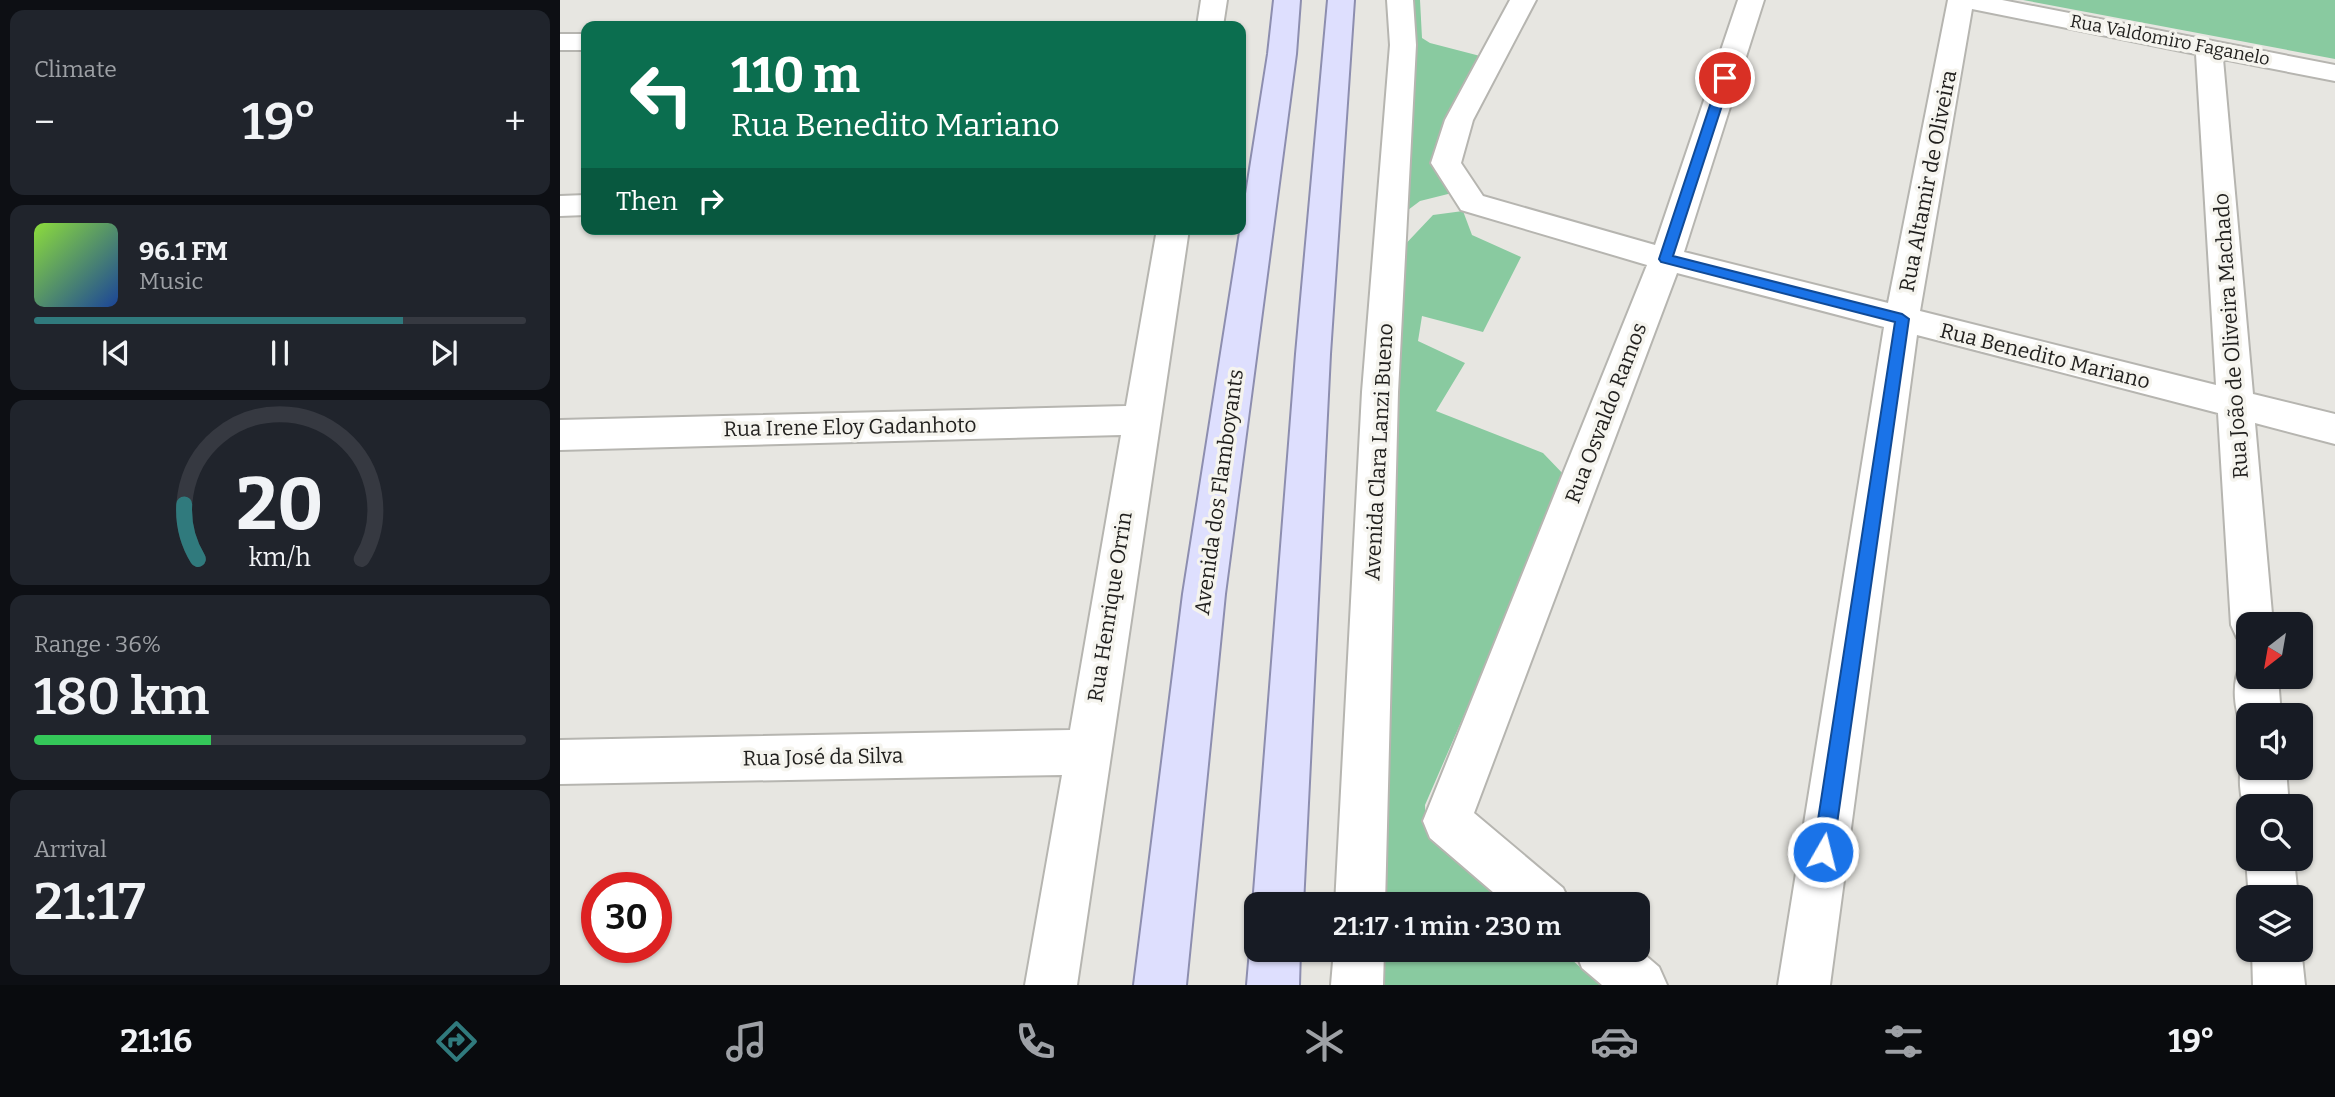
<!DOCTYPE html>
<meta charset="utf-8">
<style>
:root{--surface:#171b24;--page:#20242c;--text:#f1f3f6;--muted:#9ea1a6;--line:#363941;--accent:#307a7d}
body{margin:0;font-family:Bitter,serif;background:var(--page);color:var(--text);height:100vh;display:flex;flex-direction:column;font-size:26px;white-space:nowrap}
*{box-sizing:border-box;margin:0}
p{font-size:23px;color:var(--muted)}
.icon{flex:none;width:38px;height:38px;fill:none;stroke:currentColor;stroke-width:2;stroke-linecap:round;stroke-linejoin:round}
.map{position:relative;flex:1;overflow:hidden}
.details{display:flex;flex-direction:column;gap:10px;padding:10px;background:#0d0f14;width:560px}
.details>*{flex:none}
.guide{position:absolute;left:21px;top:21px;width:665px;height:214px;border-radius:14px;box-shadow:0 2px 5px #0004;background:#0b6e4f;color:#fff;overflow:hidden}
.needle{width:46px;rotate:211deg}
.controls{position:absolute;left:1676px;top:612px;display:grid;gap:14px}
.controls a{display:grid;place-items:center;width:77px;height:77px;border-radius:14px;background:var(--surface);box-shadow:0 2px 5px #0004;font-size:35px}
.speed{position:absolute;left:21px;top:872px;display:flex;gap:14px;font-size:35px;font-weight:700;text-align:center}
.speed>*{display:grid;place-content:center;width:91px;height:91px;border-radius:50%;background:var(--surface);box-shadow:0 2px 5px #0004;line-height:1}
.speed .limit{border:10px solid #d22;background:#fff;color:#111}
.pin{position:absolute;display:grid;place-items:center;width:60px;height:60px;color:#fff;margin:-30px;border:4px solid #fff;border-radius:50%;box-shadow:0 2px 7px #0007}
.me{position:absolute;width:77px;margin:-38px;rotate:8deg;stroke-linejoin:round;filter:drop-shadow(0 0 5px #0008)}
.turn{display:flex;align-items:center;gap:24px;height:147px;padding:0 35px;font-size:32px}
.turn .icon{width:91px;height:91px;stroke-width:2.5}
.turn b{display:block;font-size:49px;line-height:60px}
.then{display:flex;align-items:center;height:66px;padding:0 35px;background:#0003;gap:14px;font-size:26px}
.big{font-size:52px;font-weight:600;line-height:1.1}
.details .card{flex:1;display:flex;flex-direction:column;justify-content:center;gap:10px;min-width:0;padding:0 24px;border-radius:14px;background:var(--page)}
.details .dial{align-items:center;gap:0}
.dial svg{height:182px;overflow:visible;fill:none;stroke:var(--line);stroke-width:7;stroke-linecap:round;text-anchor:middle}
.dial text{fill:var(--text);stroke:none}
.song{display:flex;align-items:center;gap:21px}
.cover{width:84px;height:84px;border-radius:10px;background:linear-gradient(135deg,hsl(90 70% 55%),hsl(220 70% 35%))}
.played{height:7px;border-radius:4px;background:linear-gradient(90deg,var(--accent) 75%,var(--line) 75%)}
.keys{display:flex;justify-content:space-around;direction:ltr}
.heat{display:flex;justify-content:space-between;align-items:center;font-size:38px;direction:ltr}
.charge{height:10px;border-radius:5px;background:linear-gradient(90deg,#34c759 36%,var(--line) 0)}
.trip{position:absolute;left:684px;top:892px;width:406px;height:70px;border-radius:14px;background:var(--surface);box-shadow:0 2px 5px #0004;font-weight:600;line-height:70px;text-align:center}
.dock{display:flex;height:112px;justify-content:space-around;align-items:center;background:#090b0e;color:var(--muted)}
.dock .icon{width:49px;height:49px}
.dock .current{color:var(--accent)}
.dock b{font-size:32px;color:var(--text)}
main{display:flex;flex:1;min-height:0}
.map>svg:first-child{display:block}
.green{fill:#89caa0}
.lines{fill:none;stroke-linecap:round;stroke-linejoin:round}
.minor-casing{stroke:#b6b5b0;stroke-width:4}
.major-casing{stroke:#8d8eaf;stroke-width:4}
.minor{fill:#fff;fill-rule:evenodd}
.major{fill:#dedffe;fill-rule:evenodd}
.route{fill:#1a73e8;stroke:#114b97;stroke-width:2}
.labels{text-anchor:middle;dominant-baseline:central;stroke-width:7;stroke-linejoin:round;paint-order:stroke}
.far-street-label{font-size:18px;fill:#201f1d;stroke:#f5f4ee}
.street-label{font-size:21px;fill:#201f1d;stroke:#f5f4ee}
</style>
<main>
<section class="details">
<div class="card"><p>Climate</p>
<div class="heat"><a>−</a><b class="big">19°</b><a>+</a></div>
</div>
<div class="card">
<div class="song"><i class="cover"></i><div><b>96.1 FM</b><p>Music</p></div></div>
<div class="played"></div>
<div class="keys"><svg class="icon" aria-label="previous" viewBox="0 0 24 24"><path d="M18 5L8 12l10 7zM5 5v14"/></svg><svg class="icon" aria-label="pause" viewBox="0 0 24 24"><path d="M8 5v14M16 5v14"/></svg><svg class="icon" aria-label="next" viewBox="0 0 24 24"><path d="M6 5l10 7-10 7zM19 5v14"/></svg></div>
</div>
<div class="card dial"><svg viewBox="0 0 100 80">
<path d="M14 69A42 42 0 1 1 86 69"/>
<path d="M14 69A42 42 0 0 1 8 45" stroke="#307a7d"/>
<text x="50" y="56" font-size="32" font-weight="700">20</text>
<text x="50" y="72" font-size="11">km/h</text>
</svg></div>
<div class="card"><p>Range · 36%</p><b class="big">180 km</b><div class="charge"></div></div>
<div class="card"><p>Arrival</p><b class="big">21:17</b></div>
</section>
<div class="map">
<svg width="1775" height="985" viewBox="0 0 1775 985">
<rect width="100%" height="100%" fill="#e7e6e1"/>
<path class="green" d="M846,0H860L862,38L870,43L924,57L892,114L896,192L860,201L840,216Z
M1463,0H1775V59Z
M903,211L912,235L961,257L923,332L862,316L858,341L905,363L876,411L983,453L1007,478L865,805L866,830L950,905H813L838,252L873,215Z
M812,950H1001L1040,985H811Z"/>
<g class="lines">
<defs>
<path id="minor" d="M641,0H667L663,26H637Z
M827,0H853L856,45L838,392L825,905H775L802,392L830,45Z
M950,0H976L913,120L901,163L923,196L1095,245L1178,0H1204L1124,252L1328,303L1388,0H1442L1775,65V81L1663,59L1693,394L1775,414V444L1695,423L1713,625H1689V643L1677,638L1671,625L1658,413L1357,335L1270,985H1218L1324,327L1117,273L914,813L1003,888L1011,905H948L870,838L863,821L1087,265L901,210L871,163L885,120ZM1412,9L1636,54L1656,385L1360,311Z
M0,34H26V50H0Z
M26,195V215L0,216V196Z
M597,229H629L517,985H465L502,775L0,784V740L510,730L561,435L0,450V420L566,406Z
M1689,660V677H1718L1721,716H1689V733L1683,731C1674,709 1671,684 1681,663Z
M1689,751V768H1726L1729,807H1689V822C1680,801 1674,769 1689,751Z
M1689,852V859H1734L1738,898L1689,899L1686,859Z
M1741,948L1745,985H1693L1692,950H1741Z
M1078,949L1099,967L1107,985H1042L1022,968L1015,950Z
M774,950H824L823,985H771Z"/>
<path id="major" d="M714,0H740L736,54L665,594L626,985H574L623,594L708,54Z
M768,0H794L770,354L743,905H696V913L693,905L736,354Z
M696,934V950H740L739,985H687L690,950Z"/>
</defs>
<use href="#minor" class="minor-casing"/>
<use href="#major" class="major-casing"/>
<use href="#minor" class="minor"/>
<use href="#major" class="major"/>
</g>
<path class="route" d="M1165,74L1171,78L1113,256L1342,314L1349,319L1273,852L1270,859L1263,862L1256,859L1253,852L1335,322L1101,262L1099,259L1159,78Z"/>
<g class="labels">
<g class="far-street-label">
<text transform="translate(1610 40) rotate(11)">Rua Valdomiro Faganelo</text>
</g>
<g class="street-label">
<text transform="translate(1368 181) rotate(-79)">Rua Altamir de Oliveira</text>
<text transform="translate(1671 336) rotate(-94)">Rua João de Oliveira Machado</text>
<text transform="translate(1485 356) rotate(14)">Rua Benedito Mariano</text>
<text transform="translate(1046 413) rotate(-69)">Rua Osvaldo Ramos</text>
<text transform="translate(290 427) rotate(-1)">Rua Irene Eloy Gadanhoto</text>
<text transform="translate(819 452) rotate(-87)">Avenida Clara Lanzi Bueno</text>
<text transform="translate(659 492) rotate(-82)">Avenida dos Flamboyants</text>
<text transform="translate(550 607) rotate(-81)">Rua Henrique Orrin</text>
<text transform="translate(263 757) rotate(-1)">Rua José da Silva</text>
</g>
</g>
</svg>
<div class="controls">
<a><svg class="needle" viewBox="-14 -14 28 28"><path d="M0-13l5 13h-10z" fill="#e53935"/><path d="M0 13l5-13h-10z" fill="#9ea1a6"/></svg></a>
<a><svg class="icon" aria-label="sound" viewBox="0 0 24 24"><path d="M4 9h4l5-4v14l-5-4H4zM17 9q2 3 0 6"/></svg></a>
<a><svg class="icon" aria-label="search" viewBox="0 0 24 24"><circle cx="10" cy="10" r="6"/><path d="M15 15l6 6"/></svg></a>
<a><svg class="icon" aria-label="layers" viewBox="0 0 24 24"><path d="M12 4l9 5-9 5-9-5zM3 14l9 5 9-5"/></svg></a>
</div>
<div class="speed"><div class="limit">30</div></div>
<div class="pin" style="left:1165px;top:78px;background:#d93025"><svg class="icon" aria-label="arrive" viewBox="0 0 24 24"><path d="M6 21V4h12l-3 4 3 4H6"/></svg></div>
<svg class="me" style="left:1263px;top:852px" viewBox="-20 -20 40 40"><circle r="17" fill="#1a73e8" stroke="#fff" stroke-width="3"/><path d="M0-11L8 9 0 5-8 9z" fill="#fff"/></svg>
<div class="trip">21:17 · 1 min · 230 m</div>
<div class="guide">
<div class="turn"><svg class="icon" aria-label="left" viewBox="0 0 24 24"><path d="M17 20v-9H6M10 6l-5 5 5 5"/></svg><div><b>110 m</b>Rua Benedito Mariano</div></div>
<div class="then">Then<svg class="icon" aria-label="right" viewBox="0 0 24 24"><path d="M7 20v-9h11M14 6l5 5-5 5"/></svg></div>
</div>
</div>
</main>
<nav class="dock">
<b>21:16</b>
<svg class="icon current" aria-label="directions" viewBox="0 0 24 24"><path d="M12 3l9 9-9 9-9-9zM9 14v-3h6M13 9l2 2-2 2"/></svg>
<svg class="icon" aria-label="music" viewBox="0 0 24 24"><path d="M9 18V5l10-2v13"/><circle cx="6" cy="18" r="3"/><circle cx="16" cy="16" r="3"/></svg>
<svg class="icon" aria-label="phone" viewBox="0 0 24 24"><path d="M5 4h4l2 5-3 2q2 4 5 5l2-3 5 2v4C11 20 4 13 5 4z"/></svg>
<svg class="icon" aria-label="climate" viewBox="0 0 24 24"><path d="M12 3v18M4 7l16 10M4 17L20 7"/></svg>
<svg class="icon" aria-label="car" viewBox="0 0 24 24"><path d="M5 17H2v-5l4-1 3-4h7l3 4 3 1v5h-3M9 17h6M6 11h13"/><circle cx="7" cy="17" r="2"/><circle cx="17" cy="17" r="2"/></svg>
<svg class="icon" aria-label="filters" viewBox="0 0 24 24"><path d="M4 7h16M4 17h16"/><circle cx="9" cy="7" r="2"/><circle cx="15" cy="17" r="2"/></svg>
<b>19°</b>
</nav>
